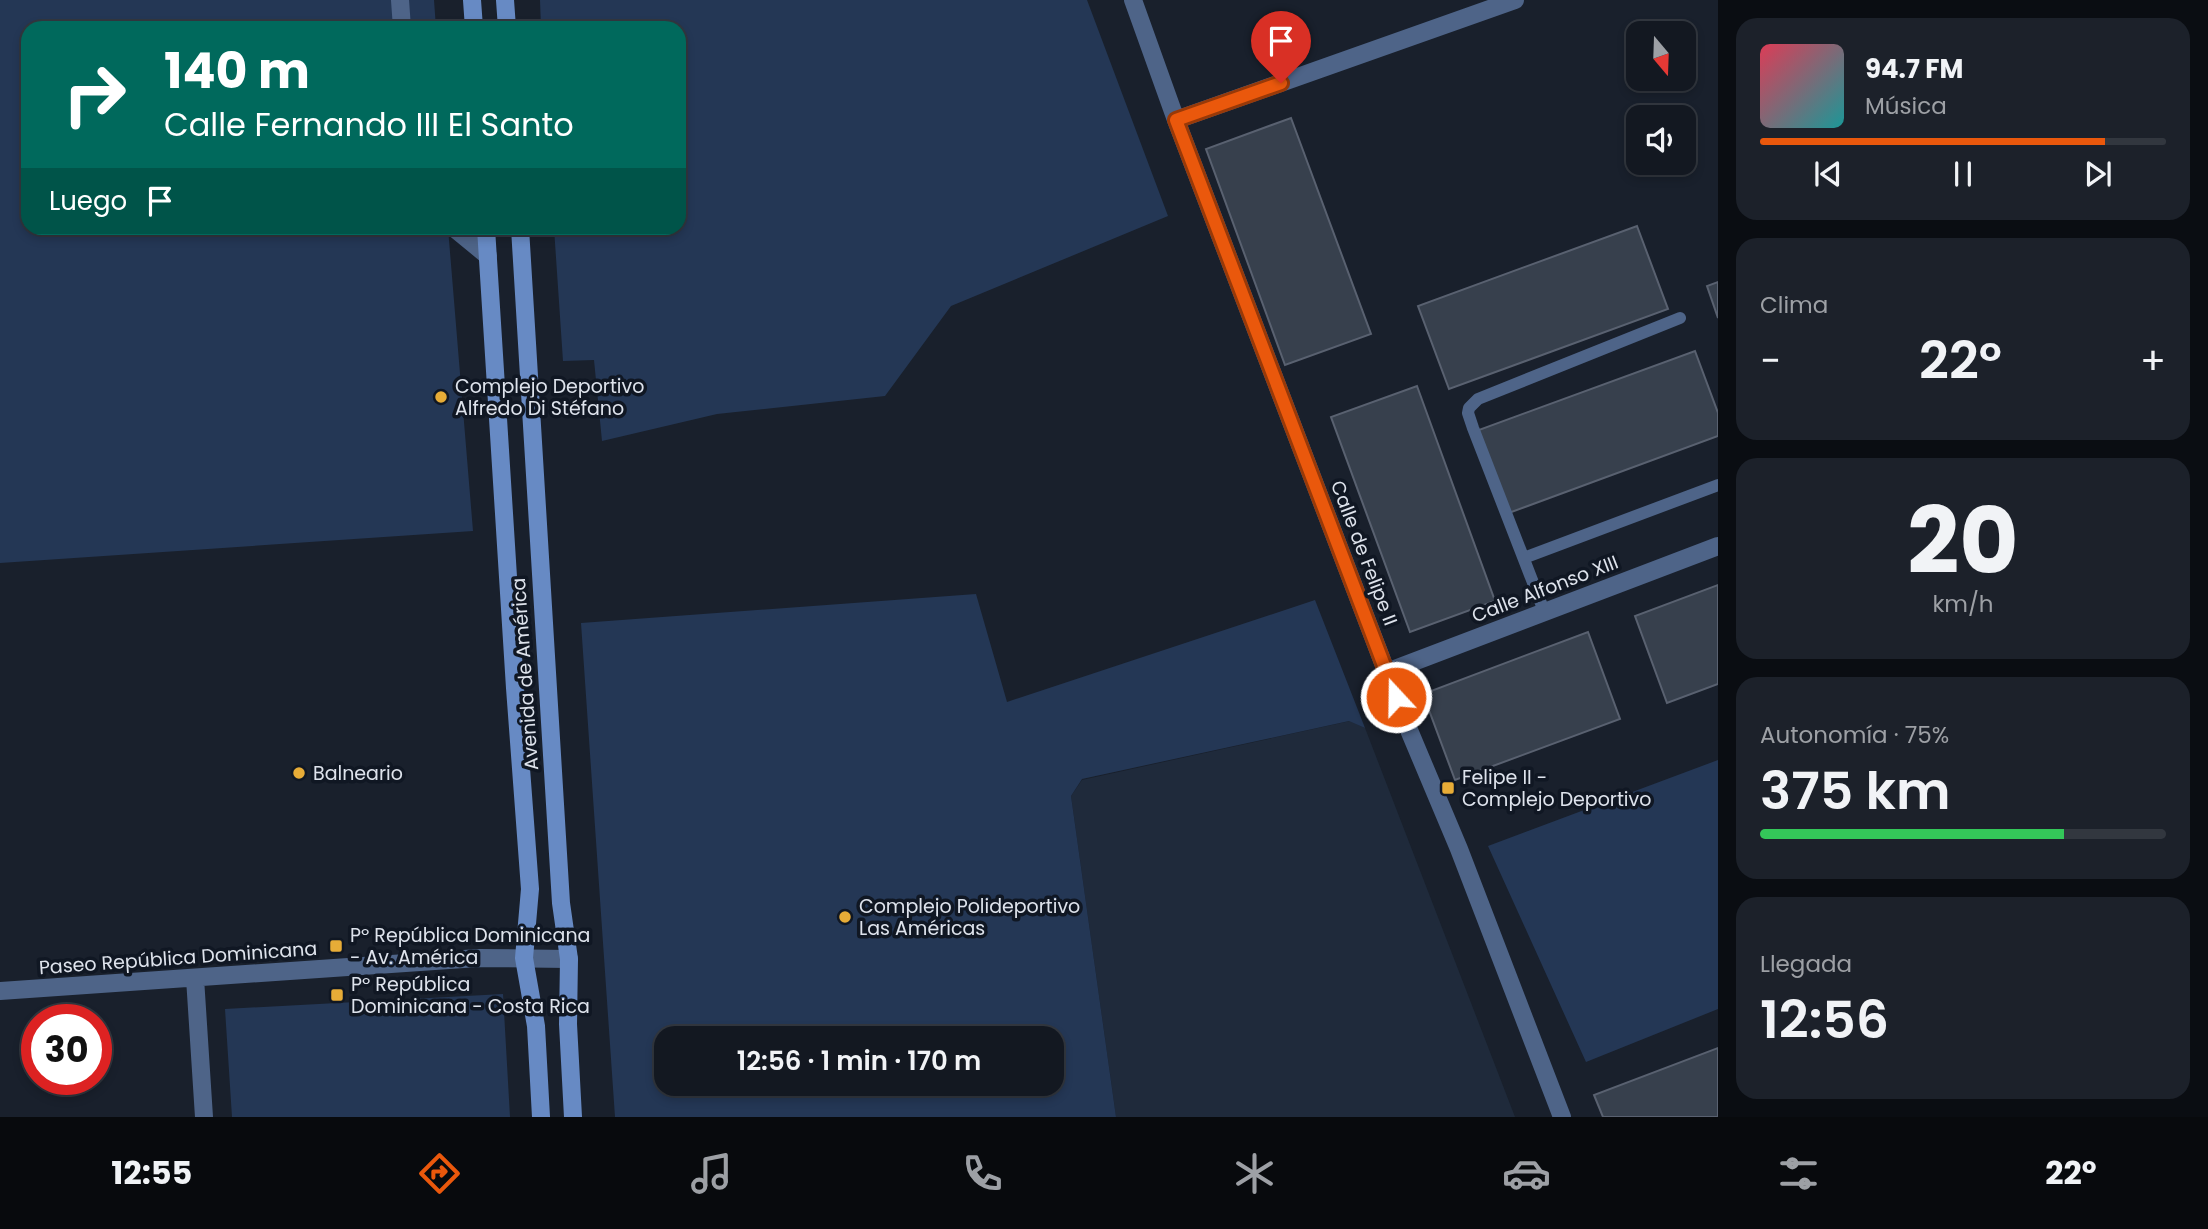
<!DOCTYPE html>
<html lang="es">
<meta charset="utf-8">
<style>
:root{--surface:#131821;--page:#1c212a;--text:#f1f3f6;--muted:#9da0a5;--line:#32373f;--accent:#ea580c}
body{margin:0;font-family:Poppins,sans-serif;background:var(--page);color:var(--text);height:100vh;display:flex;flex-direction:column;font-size:26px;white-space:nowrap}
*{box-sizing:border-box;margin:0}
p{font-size:23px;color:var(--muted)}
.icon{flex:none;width:38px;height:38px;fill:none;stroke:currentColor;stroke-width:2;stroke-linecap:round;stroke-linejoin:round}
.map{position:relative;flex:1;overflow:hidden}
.sheet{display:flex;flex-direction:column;gap:18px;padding:18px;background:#0a0d12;width:490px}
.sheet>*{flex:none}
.banner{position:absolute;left:21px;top:21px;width:665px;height:214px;border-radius:21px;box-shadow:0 4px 10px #0003,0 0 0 2px var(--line);background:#00695c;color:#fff;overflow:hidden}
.needle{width:46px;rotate:161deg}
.controls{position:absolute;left:1626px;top:21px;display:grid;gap:14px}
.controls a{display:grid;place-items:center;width:70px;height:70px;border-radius:14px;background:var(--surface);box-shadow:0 4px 10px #0003,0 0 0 2px var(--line);font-size:35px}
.speed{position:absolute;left:21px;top:1004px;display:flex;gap:14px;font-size:35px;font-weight:700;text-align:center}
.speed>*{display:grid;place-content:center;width:91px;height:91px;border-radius:50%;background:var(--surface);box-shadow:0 4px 10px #0003,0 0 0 2px var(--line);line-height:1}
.speed .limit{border:10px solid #d22;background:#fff;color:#111}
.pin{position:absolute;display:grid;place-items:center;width:60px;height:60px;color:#fff;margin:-72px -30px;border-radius:50% 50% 50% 0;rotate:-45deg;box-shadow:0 0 7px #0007}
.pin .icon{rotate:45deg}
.me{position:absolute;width:77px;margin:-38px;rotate:339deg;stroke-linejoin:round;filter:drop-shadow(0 0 5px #0008)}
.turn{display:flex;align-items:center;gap:24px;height:147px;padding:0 28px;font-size:32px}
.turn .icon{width:91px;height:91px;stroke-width:2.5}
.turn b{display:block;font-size:49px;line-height:60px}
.then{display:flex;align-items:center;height:66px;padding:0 28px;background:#0003;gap:14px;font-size:26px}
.big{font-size:52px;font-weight:600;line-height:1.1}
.sheet .tile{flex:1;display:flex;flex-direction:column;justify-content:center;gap:10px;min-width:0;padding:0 24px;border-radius:21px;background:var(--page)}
.sheet .dial{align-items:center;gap:0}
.dial b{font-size:91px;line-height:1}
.song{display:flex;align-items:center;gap:21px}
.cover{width:84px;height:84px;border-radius:10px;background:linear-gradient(135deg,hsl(350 70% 55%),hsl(180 70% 35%))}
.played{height:7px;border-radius:4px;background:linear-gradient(90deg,var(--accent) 85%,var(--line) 85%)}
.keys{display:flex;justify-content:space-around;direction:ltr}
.heat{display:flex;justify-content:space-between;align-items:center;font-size:38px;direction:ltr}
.charge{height:10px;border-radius:5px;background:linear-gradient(90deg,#34c759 75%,var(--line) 0)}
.trip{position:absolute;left:654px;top:1026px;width:410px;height:70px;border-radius:21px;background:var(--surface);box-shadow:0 4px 10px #0003,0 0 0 2px var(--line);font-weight:600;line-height:70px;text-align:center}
.tab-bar{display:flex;height:112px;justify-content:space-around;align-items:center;background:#080a0d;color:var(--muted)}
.tab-bar .icon{width:49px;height:49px}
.tab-bar .active{color:var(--accent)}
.tab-bar b{font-size:32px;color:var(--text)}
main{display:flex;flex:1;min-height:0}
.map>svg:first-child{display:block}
.built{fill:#1f2a3b}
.green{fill:#243755;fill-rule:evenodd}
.building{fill:#37404d;stroke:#596170;stroke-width:2}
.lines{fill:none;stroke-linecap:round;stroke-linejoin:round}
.lane{stroke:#4e6488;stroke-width:12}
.street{stroke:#4e6488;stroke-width:18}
.secondary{stroke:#678ac4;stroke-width:18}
.route-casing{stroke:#983908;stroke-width:18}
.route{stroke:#ea580c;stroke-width:12}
.poi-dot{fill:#e7ac37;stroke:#101723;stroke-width:2.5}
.labels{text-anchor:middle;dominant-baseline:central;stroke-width:7;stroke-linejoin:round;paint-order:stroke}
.poi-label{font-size:19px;fill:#dee3ec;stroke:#101723;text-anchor:start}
.street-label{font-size:19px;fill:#dee3ec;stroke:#101723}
</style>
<main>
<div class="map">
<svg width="1718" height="1117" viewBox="0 0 1718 1117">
<rect width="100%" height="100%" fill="#19202c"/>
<path class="built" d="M1350,721L1365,728L1515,1117H1116L1071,796L1082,780Z"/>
<path class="green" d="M0,0H434L436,28H28V228H448L473,531L0,563Z
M540,0H1087L1168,216L951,306L885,396L717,414L602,441L594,360L563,361L554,228H679V28H541Z
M976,594L1007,702L1315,600L1365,728L1349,721L1082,779L1071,796L1116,1117H615L581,623ZM667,1038H1052V1083H667Z
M1718,760V1009L1586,1062L1488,846Z
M503,994L510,1117H232L225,1009Z"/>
<path class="building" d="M1291,118L1371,334L1285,365L1206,149Z
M1637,226L1668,309L1449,389L1418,306Z
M1718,282V318L1707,286Z
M1695,351L1718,413V436L1506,514L1476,431Z
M1417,386L1495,601L1410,632L1331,417Z
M1718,585V684L1667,703L1635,616Z
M1588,632L1620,719L1455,780L1423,694Z
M1718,1048V1117H1603L1594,1095Z"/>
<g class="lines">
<path class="lane" d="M1524,558L1718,485
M1544,611L1473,428L1468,413L1469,408L1478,399L1680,318"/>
<path class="street" d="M400,0L402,28
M1133,0L1176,120L1406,723L1459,849L1562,1117
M1176,120L1515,0
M454,228L488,256
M1387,672L1718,546
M195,978L204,1117
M0,991L478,958L569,959"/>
<path class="secondary" d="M472,0L474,28
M505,0L507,28
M486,228L515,688L530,889L524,958L536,1026L541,1117
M520,228L561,903L569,959L568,1024L573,1117"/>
</g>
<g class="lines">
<defs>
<path id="route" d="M1281,83L1176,120L1396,697"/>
</defs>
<use href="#route" class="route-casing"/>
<use href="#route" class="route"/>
</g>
<g class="poi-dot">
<circle cx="441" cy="397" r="7"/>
<circle cx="299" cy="773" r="7"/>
<rect x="1441" y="781" width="14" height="14" rx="3.5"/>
<circle cx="845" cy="917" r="7"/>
<rect x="329" y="939" width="14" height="14" rx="3.5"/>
<rect x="330" y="988" width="14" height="14" rx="3.5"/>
</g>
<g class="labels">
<g class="poi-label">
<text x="455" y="386">Complejo Deportivo<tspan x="455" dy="22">Alfredo Di Stéfano</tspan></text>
<text x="313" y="773">Balneario</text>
<text x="1462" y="777">Felipe II -<tspan x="1462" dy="22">Complejo Deportivo</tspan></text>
<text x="859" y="906">Complejo Polideportivo<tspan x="859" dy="22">Las Américas</tspan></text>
<text x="350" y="935">Pº República Dominicana<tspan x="350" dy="22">- Av. América</tspan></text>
<text x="351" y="984">Pº República<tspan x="351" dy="22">Dominicana - Costa Rica</tspan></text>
</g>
<g class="street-label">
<text transform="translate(1364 553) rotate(69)">Calle de Felipe II</text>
<text transform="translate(1545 589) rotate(-21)">Calle Alfonso XIII</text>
<text transform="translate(525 674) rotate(-94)">Avenida de América</text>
<text transform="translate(178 958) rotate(-4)">Paseo República Dominicana</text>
</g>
</g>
</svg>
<div class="controls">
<a><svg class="needle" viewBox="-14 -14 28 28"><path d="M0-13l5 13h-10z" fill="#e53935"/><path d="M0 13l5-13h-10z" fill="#9da0a5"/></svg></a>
<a><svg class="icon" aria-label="sound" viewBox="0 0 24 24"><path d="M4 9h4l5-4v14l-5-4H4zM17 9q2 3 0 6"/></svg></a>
</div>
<div class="speed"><div class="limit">30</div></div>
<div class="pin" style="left:1281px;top:83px;background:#d93025"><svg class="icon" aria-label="arrive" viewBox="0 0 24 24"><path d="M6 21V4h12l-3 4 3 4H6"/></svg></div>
<svg class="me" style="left:1396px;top:697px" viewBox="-20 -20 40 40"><circle r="17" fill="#ea580c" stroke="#fff" stroke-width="3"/><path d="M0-11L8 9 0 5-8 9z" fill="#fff"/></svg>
<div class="trip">12:56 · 1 min · 170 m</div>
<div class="banner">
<div class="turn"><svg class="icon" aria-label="right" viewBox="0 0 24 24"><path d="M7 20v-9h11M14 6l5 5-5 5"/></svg><div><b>140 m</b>Calle Fernando III El Santo</div></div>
<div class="then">Luego<svg class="icon" aria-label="arrive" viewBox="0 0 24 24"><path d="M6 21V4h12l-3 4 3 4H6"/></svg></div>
</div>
</div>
<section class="sheet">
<div class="tile">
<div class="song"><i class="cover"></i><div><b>94.7 FM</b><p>Música</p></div></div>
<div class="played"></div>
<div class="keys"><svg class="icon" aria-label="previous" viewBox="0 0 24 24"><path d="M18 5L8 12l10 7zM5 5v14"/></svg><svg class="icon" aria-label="pause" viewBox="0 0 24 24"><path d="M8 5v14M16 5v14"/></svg><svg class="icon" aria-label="next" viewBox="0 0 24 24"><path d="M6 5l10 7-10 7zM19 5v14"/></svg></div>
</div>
<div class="tile"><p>Clima</p>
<div class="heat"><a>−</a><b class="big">22°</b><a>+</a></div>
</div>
<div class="tile dial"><b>20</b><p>km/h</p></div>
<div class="tile"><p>Autonomía · 75%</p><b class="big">375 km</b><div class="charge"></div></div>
<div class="tile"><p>Llegada</p><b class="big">12:56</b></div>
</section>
</main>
<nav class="tab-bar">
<b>12:55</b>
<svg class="icon active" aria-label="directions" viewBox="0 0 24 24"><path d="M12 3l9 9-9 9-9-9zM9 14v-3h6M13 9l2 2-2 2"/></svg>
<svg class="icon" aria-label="music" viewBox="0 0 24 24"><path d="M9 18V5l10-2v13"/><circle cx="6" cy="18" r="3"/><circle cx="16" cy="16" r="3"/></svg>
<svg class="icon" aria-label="phone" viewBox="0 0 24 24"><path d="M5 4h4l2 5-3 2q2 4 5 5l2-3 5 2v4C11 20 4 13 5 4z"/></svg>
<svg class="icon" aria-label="climate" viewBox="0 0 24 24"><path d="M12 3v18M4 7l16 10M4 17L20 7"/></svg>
<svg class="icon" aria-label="car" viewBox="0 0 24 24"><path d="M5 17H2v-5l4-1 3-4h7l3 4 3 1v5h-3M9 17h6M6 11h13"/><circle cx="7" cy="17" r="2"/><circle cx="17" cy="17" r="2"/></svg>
<svg class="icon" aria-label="filters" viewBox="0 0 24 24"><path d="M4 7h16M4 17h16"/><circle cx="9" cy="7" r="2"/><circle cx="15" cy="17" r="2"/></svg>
<b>22°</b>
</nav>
